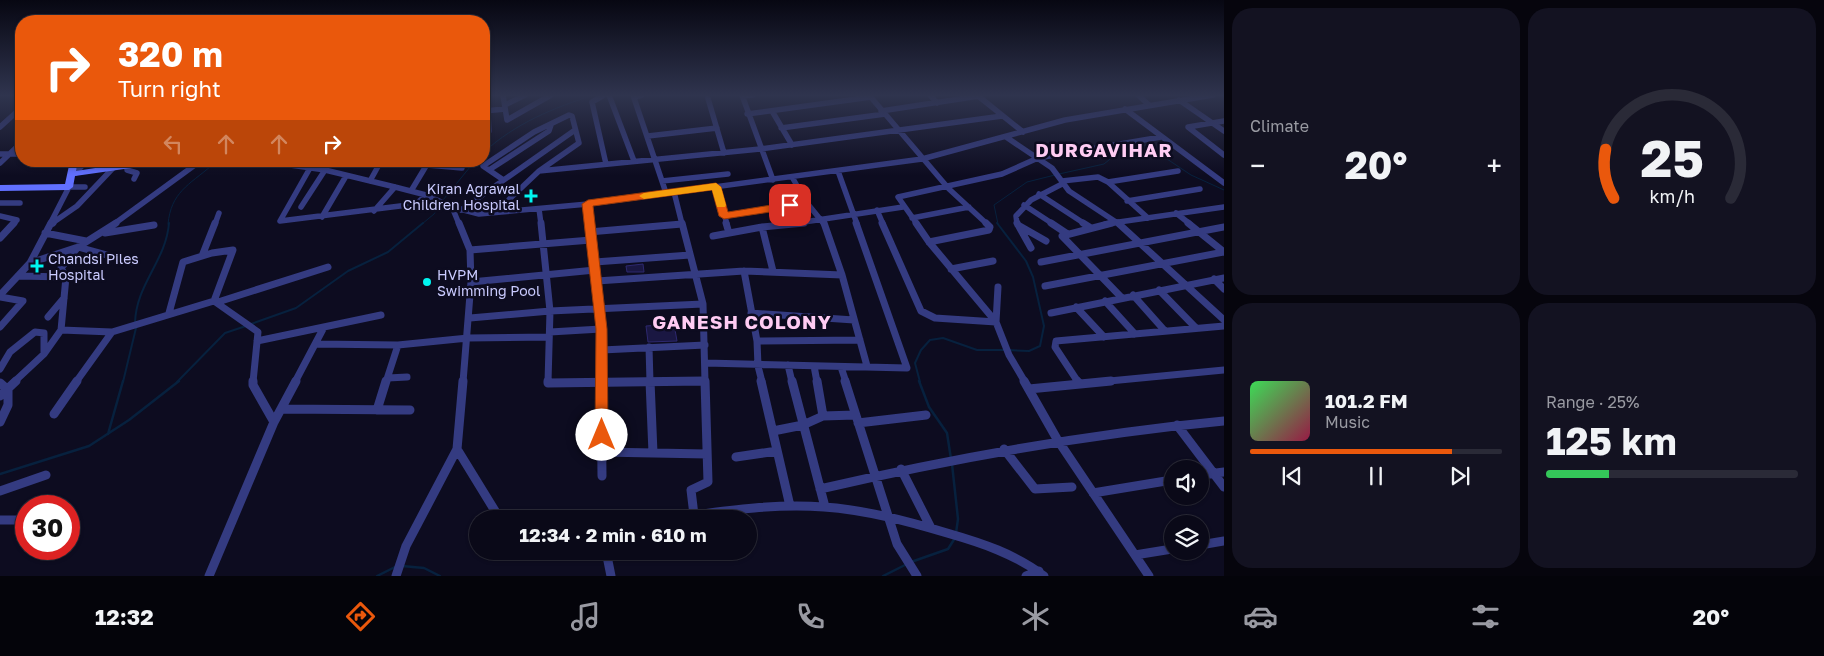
<!DOCTYPE html>
<meta charset="utf-8">
<style>
:root{--surface:#0a0918;--page:#131221;--text:#f1f3f6;--muted:#999aa2;--line:#2a2a37;--accent:#ea580c}
body{margin:0;font-family:"Golos Text",sans-serif;background:var(--page);color:var(--text);height:100vh;display:flex;flex-direction:column;font-size:19px;white-space:nowrap}
*{box-sizing:border-box;margin:0}
p{font-size:16px;color:var(--muted)}
.icon{flex:none;width:28px;height:28px;fill:none;stroke:currentColor;stroke-width:2;stroke-linecap:round;stroke-linejoin:round}
.map{position:relative;flex:1;overflow:hidden}
.panel{display:flex;flex-direction:column;gap:8px;padding:8px;background:#06050d;width:600px}
.panel>*{flex:none}
.guide{position:absolute;left:15px;top:15px;width:475px;height:152px;border-radius:20px;box-shadow:0 1px 4px #0004,0 0 0 1px var(--line);background:#ea580c;color:#fff;overflow:hidden}
.fabs{position:absolute;left:1164px;top:460px;display:grid;gap:10px}
.fabs a{display:grid;place-items:center;width:45px;height:45px;border-radius:50%;background:var(--surface);box-shadow:0 1px 4px #0004,0 0 0 1px var(--line);font-size:25px}
.speed{position:absolute;left:15px;top:495px;display:flex;gap:10px;font-size:25px;font-weight:700;text-align:center}
.speed>*{display:grid;place-content:center;width:65px;height:65px;border-radius:50%;background:var(--surface);box-shadow:0 1px 4px #0004,0 0 0 1px var(--line);line-height:1}
.speed .limit{border:8px solid #d22;background:#fff;color:#111}
.pin{position:absolute;display:grid;place-items:center;width:42px;height:42px;color:#fff;margin:-21px;border-radius:10px;box-shadow:0 2px 8px #0006}
.me{position:absolute;width:55px;margin:-28px;rotate:0deg;stroke-linejoin:round;filter:drop-shadow(0 0 4px #0008)}
.turn{display:flex;align-items:center;gap:18px;height:105px;padding:0 20px;font-size:22px}
.turn .icon{width:65px;height:65px;stroke-width:2.5}
.turn b{display:block;font-size:35px;line-height:42px}
.lanes{display:flex;align-items:center;height:48px;padding:0 20px;background:#0003;justify-content:center;gap:25px;direction:ltr}
.lanes .off{opacity:.35}
.big{font-size:38px;font-weight:700;line-height:1.1}
.panel .card{flex:1;display:flex;flex-direction:column;justify-content:center;gap:8px;min-width:0;padding:0 18px;border-radius:20px;background:var(--page)}
.panel .dial{align-items:center;gap:0}
.dial svg{height:130px;overflow:visible;fill:none;stroke:var(--line);stroke-width:7;stroke-linecap:round;text-anchor:middle}
.dial text{fill:var(--text);stroke:none}
.song{display:flex;align-items:center;gap:15px}
.cover{width:60px;height:60px;border-radius:8px;background:linear-gradient(135deg,hsl(130 70% 55%),hsl(340 70% 35%))}
.played{height:5px;border-radius:2px;background:linear-gradient(90deg,var(--accent) 80%,var(--line) 80%)}
.keys{display:flex;justify-content:space-around;direction:ltr}
.heat{display:flex;justify-content:space-between;align-items:center;font-size:28px;direction:ltr}
.charge{height:8px;border-radius:4px;background:linear-gradient(90deg,#34c759 25%,var(--line) 0)}
.panel .tiles{flex:1;display:grid;gap:8px;grid-template-columns:repeat(2,1fr)}
.trip{position:absolute;left:469px;top:510px;width:288px;height:50px;border-radius:25px;background:var(--surface);box-shadow:0 1px 4px #0004,0 0 0 1px var(--line);font-weight:700;line-height:50px;text-align:center}
.dock{display:flex;height:80px;justify-content:space-around;align-items:center;background:#04040a;color:var(--muted)}
.dock .icon{width:35px;height:35px}
.dock .on{color:var(--accent)}
.dock b{font-size:22px;color:var(--text)}
main{display:flex;flex:1;min-height:0}
.map>svg:first-child{display:block}
.lines{fill:none;stroke-linecap:round;stroke-linejoin:round}
.stream-far2{stroke:#07213e;stroke-width:1}
.stream-far1{stroke:#07213e;stroke-width:2}
.stream{stroke:#07213e;stroke-width:2.5}
.building{fill:#1a1742;stroke:#2d286f}
.minor-far2{stroke:#343b81;stroke-width:5.5}
.minor-far1{stroke:#343b81;stroke-width:7}
.minor{stroke:#343b81;stroke-width:9}
.secondary{fill:#6170ff;fill-rule:evenodd}
.route{fill:#ea580c;stroke:#983908}
.slow{fill:#f59e0b}
.poi-dot{fill:#00f5f0;stroke:#0d0c20;stroke-width:2}
.labels{text-anchor:middle;dominant-baseline:central;stroke-width:5;stroke-linejoin:round;paint-order:stroke}
.poi-label{font-size:14px;fill:#cacbff;stroke:#0d0c20;text-anchor:start}
.district-label{font-size:19px;font-weight:bold;letter-spacing:1px;fill:#ffccf3;stroke:#0d0c20}
</style>
<main>
<div class="map">
<svg width="1224" height="576" viewBox="0 0 1224 576">
<rect width="100%" height="100%" fill="#0d0c20"/>
<g class="lines">
<path class="stream-far2" d="M484,152C516,123 553,108 594,95
M1059,174L1104,164L1125,147L1146,145L1191,175L1224,190
M443,200L475,161
M168,224C171,192 189,185 211,166
M422,224L434,214L441,204
M998,224L994,205L1027,182L1055,175"/>
<path class="stream-far1" d="M997,223L1026,261L1033,277L1044,326L1040,346L1029,351L1008,350
M135,323C136,284 166,261 169,223
M251,324L296,308L348,271L388,252L423,223
M123,382L136,328
M177,382L225,333L246,326
M920,382L915,363L921,350L930,340L943,338L977,350H1004"/>
<path class="stream" d="M919,381L929,407L947,433L951,459
M108,434L123,381
M952,464L958,519L956,533
M0,474L89,446L129,420L179,381
M911,562L948,549L955,538
M402,566L424,568L440,576
M377,576L395,567
M883,576L907,564"/>
</g>
<path class="building" d="M643,264L644,272H627L626,266Z
M674,324L677,341L648,342L646,326Z"/>
<g class="lines">
<path class="minor-far2" d="M503,95L507,120L551,95
M604,95L592,102L606,164
M609,95L634,161
M633,95L666,193
M707,95L724,153
M742,95L773,180
M869,95L949,189L987,224
M930,95L937,103
M977,95L1023,132
M1138,95L1149,105
M742,96L753,95
M634,97L642,95
M1179,100L1224,131
M505,105L525,95
M1125,109L1224,183
M484,111L505,109
M772,111L792,145
M881,111L979,96
M747,114L871,97
M1224,121L1188,127L1224,155
M0,127L21,108
M781,128L885,114
M484,131H489L487,95
M648,136L717,128
M1006,137L1052,168L1069,191L1119,224
M0,154H21
M262,161L325,170L395,187L426,195L452,207L479,214L588,204L922,159L1065,120L1213,95
M0,163L21,143
M427,165L462,168
M127,166V170L137,173L134,179
M310,168L280,221L416,204L426,195
M98,169L105,161
M489,170L549,131L551,125
M539,171L760,149L1002,116
M838,171L857,224
M76,173L86,161
M792,177L807,203L824,224
M370,181L381,161
M662,181L728,174
M1062,181L1098,177L1108,182L1148,218
M1108,182L1178,171
M716,187L727,224
M411,191L429,161
M674,192L682,224
M1039,194L1085,224
M1127,201L1200,189
M0,203H20
M588,204L590,224
M1024,205L1053,224
M301,207L325,170
M452,207L459,224
M539,209L541,224
M461,210L575,130
M877,210L883,224
M374,211L395,187
M496,212L539,171L579,143L572,116L569,115L534,132L483,166L502,179
M1176,213L1190,224
M0,216L17,220L13,224
M724,216L807,203
M322,217L346,176
M912,218L969,207
M50,224L69,187H85
M51,224L77,206L114,167
M114,224L199,162
M215,224L219,213
M680,224H682
M791,224L903,207
M917,224L898,197L1002,174L1038,158L1161,137
M1017,224L1016,216L1031,200L1064,183
M1105,224L1224,207"/>
<path class="minor-far1" d="M459,223L470,250L471,282L463,382
M541,223L550,311L548,382
M590,223L601,329V382
M682,223L703,304L705,382
M726,223L729,233
M824,223L842,275L867,366
M882,223L921,311L935,318L996,322L998,287
M916,223L929,242L996,322L1009,355L1025,382
M1017,223L1031,248
M1051,223L1066,233
M1083,223L1091,228
M1112,223L1062,236L1122,298
M1118,223L1224,320
M1188,223L1224,252
M51,224L53,223
M1018,225L1046,241
M762,227L773,271
M589,232L682,224
M45,233L86,241
M105,233L154,225
M713,236L762,227L804,223
M0,238L14,223
M929,242L989,230L990,227L986,223
M470,250L591,240
M202,256L215,223
M595,262L690,255
M1041,262L1224,227
M30,263L78,247L116,223
M951,269L993,261
M744,271L757,341L758,366L762,382
M66,277L61,268L78,247L132,262
M1214,279L1224,289
M597,281L744,271L842,275
M471,282L595,270
M1045,286L1224,252
M1159,290L1196,328
M0,295L30,263L51,223
M1133,295L1165,331
M0,297L23,301L0,327
M1105,301L1135,334
M218,302L328,267
M1076,307L1104,337
M169,313L183,262L212,253L233,250L214,301
M751,313L854,320
M1051,313L1224,278
M48,317L64,298
M470,318L550,311L703,304
M61,330L112,332
M257,341L381,315
M757,341L860,340
M316,344L398,345L468,338L549,337L550,332L601,329
M649,347L650,382
M602,350L705,345
M706,363L907,368L856,223
M788,365L792,382
M814,366L817,382
M841,367L846,382
M0,369L10,352L35,332L44,333V353
M388,378L407,377
M14,382L44,354L61,330L66,277L18,276
M76,382L112,332L214,301L258,332L253,382
M295,382L323,329
M386,382L398,345
M609,382L704,381
M1078,382L1055,347L1056,341L1224,326
M1099,382L1224,370"/>
<path class="minor" d="M463,381L457,449L500,519
M548,381V383L704,381
M601,381L602,476
M650,381L653,453
M761,381L790,506
M792,381L825,507
M817,381L823,416
M845,381L897,544L917,576
M1024,381L1057,439L1149,576
M1077,381L1079,384
M0,383L8,390V405L0,422
M1029,389L1111,381
M0,396L16,381
M281,409L410,410
M377,410L386,381
M54,414L77,381
M274,422L296,381
M858,423L926,415
M1177,425L1224,487
M773,431L803,425L823,416L855,415
M1004,449L1035,489L1072,487
M601,452L707,454
M736,457L777,451
M901,469L931,528
M1200,475L1224,472
M820,489C954,458 1087,434 1224,421
M0,491L46,475
M1093,493L1172,480
M694,515L691,490L708,482L705,381
M664,519C717,512 770,503 824,507C866,510 907,521 947,533C982,543 1015,554 1044,576
M0,520H26
M1200,545L1224,541
M606,551L611,576
M1135,555L1172,549
M209,576L274,422L253,385V381
M396,576L406,546L457,449
M1026,576L1039,571"/>
<path class="secondary" d="M70,161H78L76,171L140,161H248L244,164L227,167L152,165L75,176L73,187L69,190L0,191V185L65,184Z"/>
</g>
<linearGradient id="sky" x2="0" y2="1"><stop stop-color="#070712"/><stop offset="0.54" stop-color="#2f344e"/><stop offset="1" stop-color="#2f344e" stop-opacity="0"/></linearGradient>
<rect width="1224" height="176" fill="url(#sky)"/>
<path class="route" d="M716,183L721,187L728,212L790,202L796,205L790,209L724,219L719,216L712,190L593,206L607,329L608,435L606,439L602,441L597,439L595,435L596,329L582,204L588,200Z"/>
<path class="slow" d="M716,183L721,187L726,205L725,207H717L712,190L644,199L639,196L644,193Z"/>
<g class="poi-dot">
<path d="M528.5 188.5h5v5h5v5h-5v5h-5v-5h-5v-5h5z"/>
<path d="M34.5 258.5h5v5h5v5h-5v5h-5v-5h-5v-5h5z"/>
<circle cx="427" cy="282" r="5"/>
</g>
<g class="labels">
<g class="poi-label">
<text x="520" y="188" text-anchor="end">Kiran Agrawal<tspan x="520" dy="16">Children Hospital</tspan></text>
<text x="48" y="258">Chandsi Piles<tspan x="48" dy="16">Hospital</tspan></text>
<text x="437" y="274">HVPM<tspan x="437" dy="16">Swimming Pool</tspan></text>
</g>
<g class="district-label">
<text x="1104" y="149">DURGAVIHAR</text>
<text x="742" y="321">GANESH COLONY</text>
</g>
</g>
</svg>
<div class="fabs">
<a><svg class="icon" aria-label="sound" viewBox="0 0 24 24"><path d="M4 9h4l5-4v14l-5-4H4zM17 9q2 3 0 6"/></svg></a>
<a><svg class="icon" aria-label="layers" viewBox="0 0 24 24"><path d="M12 4l9 5-9 5-9-5zM3 14l9 5 9-5"/></svg></a>
</div>
<div class="speed"><div class="limit">30</div></div>
<div class="pin" style="left:790px;top:205px;background:#d93025"><svg class="icon" aria-label="arrive" viewBox="0 0 24 24"><path d="M6 21V4h12l-3 4 3 4H6"/></svg></div>
<svg class="me" style="left:602px;top:435px" viewBox="-20 -20 40 40"><circle r="19" fill="#fff"/><path d="M0-13L10 11 0 6-10 11z" fill="#ea580c"/></svg>
<div class="trip">12:34 · 2 min · 610 m</div>
<div class="guide">
<div class="turn"><svg class="icon" aria-label="right" viewBox="0 0 24 24"><path d="M7 20v-9h11M14 6l5 5-5 5"/></svg><div><b>320 m</b>Turn right</div></div>
<div class="lanes"><svg class="icon off" aria-label="left" viewBox="0 0 24 24"><path d="M17 20v-9H6M10 6l-5 5 5 5"/></svg><svg class="icon off" aria-label="ahead" viewBox="0 0 24 24"><path d="M12 20V5M6 11l6-6 6 6"/></svg><svg class="icon off" aria-label="ahead" viewBox="0 0 24 24"><path d="M12 20V5M6 11l6-6 6 6"/></svg><svg class="icon" aria-label="right" viewBox="0 0 24 24"><path d="M7 20v-9h11M14 6l5 5-5 5"/></svg></div>
</div>
</div>
<section class="panel">
<div class="tiles">
<div class="card"><p>Climate</p>
<div class="heat"><a>−</a><b class="big">20°</b><a>+</a></div>
</div>
<div class="card dial"><svg viewBox="0 0 100 80">
<path d="M14 69A42 42 0 1 1 86 69"/>
<path d="M14 69A42 42 0 0 1 9 39" stroke="#ea580c"/>
<text x="50" y="56" font-size="32" font-weight="700">25</text>
<text x="50" y="72" font-size="11">km/h</text>
</svg></div>
<div class="card">
<div class="song"><i class="cover"></i><div><b>101.2 FM</b><p>Music</p></div></div>
<div class="played"></div>
<div class="keys"><svg class="icon" aria-label="previous" viewBox="0 0 24 24"><path d="M18 5L8 12l10 7zM5 5v14"/></svg><svg class="icon" aria-label="pause" viewBox="0 0 24 24"><path d="M8 5v14M16 5v14"/></svg><svg class="icon" aria-label="next" viewBox="0 0 24 24"><path d="M6 5l10 7-10 7zM19 5v14"/></svg></div>
</div>
<div class="card"><p>Range · 25%</p><b class="big">125 km</b><div class="charge"></div></div>
</div>
</section>
</main>
<nav class="dock">
<b>12:32</b>
<svg class="icon on" aria-label="directions" viewBox="0 0 24 24"><path d="M12 3l9 9-9 9-9-9zM9 14v-3h6M13 9l2 2-2 2"/></svg>
<svg class="icon" aria-label="music" viewBox="0 0 24 24"><path d="M9 18V5l10-2v13"/><circle cx="6" cy="18" r="3"/><circle cx="16" cy="16" r="3"/></svg>
<svg class="icon" aria-label="phone" viewBox="0 0 24 24"><path d="M5 4h4l2 5-3 2q2 4 5 5l2-3 5 2v4C11 20 4 13 5 4z"/></svg>
<svg class="icon" aria-label="climate" viewBox="0 0 24 24"><path d="M12 3v18M4 7l16 10M4 17L20 7"/></svg>
<svg class="icon" aria-label="car" viewBox="0 0 24 24"><path d="M5 17H2v-5l4-1 3-4h7l3 4 3 1v5h-3M9 17h6M6 11h13"/><circle cx="7" cy="17" r="2"/><circle cx="17" cy="17" r="2"/></svg>
<svg class="icon" aria-label="filters" viewBox="0 0 24 24"><path d="M4 7h16M4 17h16"/><circle cx="9" cy="7" r="2"/><circle cx="15" cy="17" r="2"/></svg>
<b>20°</b>
</nav>
